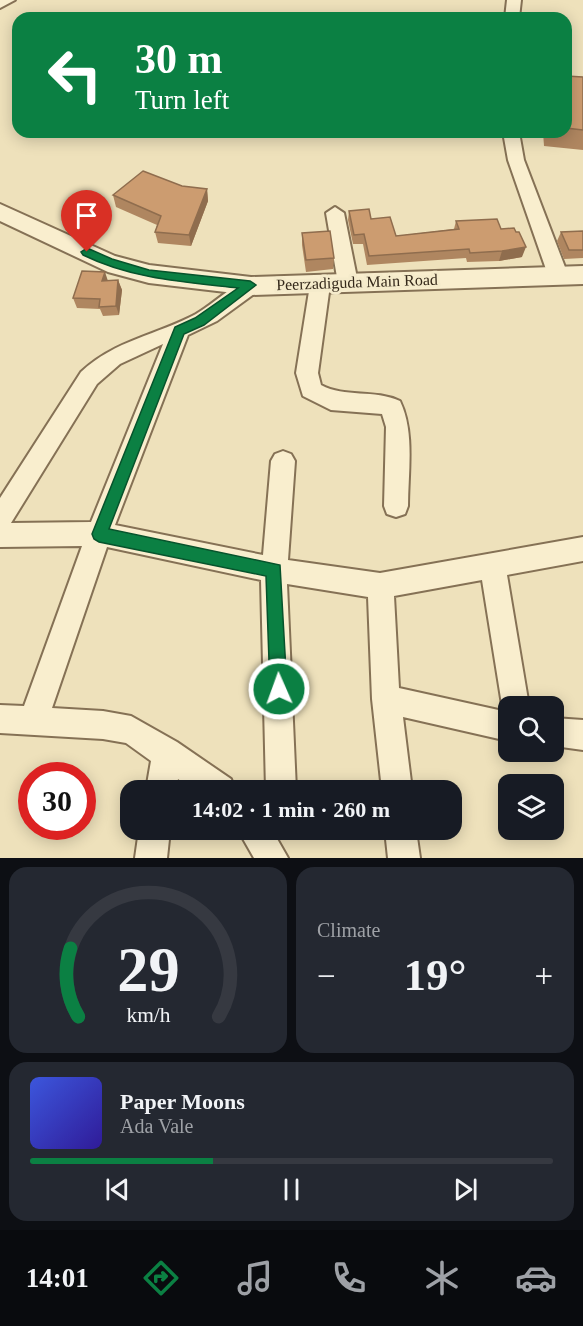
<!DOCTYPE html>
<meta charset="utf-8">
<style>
:root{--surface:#171b24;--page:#242831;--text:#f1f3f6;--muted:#9ea1a6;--line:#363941;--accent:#0b8043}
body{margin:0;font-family:"Times New Roman",serif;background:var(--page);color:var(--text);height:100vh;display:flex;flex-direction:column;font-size:22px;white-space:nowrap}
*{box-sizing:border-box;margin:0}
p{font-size:20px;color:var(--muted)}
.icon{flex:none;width:33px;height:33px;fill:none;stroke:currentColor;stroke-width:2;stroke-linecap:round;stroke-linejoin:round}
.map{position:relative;height:858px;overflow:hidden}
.drawer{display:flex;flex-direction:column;gap:9px;padding:9px;background:#0d0f14;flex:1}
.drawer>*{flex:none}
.banner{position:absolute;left:12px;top:12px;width:560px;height:126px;border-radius:18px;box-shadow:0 3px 15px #0003;background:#0b8043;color:#fff;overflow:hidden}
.buttons{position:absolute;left:498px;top:696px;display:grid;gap:12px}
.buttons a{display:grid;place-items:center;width:66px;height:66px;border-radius:12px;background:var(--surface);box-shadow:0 3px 15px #0003;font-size:30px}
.speed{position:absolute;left:18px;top:762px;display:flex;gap:12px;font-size:30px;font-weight:700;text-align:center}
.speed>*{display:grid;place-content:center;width:78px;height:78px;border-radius:50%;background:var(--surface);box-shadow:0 3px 15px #0003;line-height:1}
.speed .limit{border:9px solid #d22;background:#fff;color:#111}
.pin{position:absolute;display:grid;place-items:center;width:51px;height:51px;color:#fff;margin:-62px -26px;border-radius:50% 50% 50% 0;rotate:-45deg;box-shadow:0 0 6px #0007}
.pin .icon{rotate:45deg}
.me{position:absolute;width:66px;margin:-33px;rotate:358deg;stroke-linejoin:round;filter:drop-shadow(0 0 4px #0008)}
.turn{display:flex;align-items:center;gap:21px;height:126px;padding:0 24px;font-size:27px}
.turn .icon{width:78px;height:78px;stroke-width:2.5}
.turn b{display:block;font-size:42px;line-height:51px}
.big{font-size:45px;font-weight:800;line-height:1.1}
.drawer .widget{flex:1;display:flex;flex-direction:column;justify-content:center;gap:9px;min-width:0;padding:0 21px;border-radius:18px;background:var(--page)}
.drawer .dial{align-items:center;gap:0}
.dial svg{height:156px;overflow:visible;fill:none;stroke:var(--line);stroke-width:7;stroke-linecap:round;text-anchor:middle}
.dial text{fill:var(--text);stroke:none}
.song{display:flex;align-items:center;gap:18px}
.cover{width:72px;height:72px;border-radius:9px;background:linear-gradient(135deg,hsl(230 70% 55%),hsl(250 70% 35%))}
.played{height:6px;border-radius:3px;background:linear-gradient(90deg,var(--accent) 35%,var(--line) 35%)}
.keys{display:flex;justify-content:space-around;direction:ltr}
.heat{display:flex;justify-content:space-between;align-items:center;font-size:33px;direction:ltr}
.drawer .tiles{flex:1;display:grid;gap:9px;grid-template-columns:1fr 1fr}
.widget:last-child{grid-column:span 2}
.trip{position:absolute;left:120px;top:780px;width:342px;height:60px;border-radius:18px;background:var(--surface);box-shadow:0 3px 15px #0003;font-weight:800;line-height:60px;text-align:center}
.tab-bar{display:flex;height:96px;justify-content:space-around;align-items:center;background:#090b0e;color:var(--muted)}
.tab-bar .icon{width:42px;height:42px}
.tab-bar .current{color:var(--accent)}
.tab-bar b{font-size:27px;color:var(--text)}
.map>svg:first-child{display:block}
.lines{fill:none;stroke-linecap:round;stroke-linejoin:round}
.minor-casing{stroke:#857155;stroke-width:4}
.tertiary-casing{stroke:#857155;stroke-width:4}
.minor{fill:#f9eece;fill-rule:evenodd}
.tertiary{fill:#f9eece;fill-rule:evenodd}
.wall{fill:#af8660}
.shaded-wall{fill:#8f6d4e}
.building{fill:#cc9c70;stroke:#8f6d4e;stroke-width:1.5}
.route{fill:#0b8043;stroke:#07532c;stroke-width:1.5}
.labels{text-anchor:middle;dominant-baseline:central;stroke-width:6;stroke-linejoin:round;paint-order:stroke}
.street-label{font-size:16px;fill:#34281a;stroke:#f5ebcb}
</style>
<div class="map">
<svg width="583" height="858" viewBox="0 0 583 858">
<rect width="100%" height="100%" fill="#eee1bb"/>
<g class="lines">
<defs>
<path id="minor" d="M0,0H15L0,8Z
M507,0H521L519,18H505Z
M503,132H519L524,160L568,275L565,280H551L548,275L508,160Z
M335,207L344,213L358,283L355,288H341L338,283L326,213Z
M320,278L327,280L330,285L318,373L321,385C345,398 374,389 400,401C415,432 408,473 408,506L405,514L396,517L387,514L384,506L386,427L382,414L331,410L303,396L296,373L310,285L313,280Z
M251,279L258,281L261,286L258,291L217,321L188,335L115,525L263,555L271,461L275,454L283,451L291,454L295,461L288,560L380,573L583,537V561L507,575L529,706H508V741L403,717L412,790H382L372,699L368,597L287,584L296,790H266L261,580L107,547L52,708L103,711L131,716L177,742L231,779L235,790H194L178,779L176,790H146L151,761L126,743L103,739L0,733V705L24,706L82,546L0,547V498L81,372C115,340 157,335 196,314C215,303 231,285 251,279ZM163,344L91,522L11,523L97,384L120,364ZM482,580L503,711L399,688L394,596Z
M554,718L583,720V750L554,746Z
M139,830H170L167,858H135Z
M238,830H272L288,858H254Z
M385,830H416L420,858H388Z"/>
<path id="tertiary" d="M0,204L115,256L149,265L251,277L583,266V284L251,295L149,283L108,272L0,221Z"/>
</defs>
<use href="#minor" class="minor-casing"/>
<use href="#tertiary" class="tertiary-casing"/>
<use href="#minor" class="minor"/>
<use href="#tertiary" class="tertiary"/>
</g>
<path class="wall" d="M566,76L583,77V150L544,146L543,132H566Z
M182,186L207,189L208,201L191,246L158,243L155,232L157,225L116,207L113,195Z
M349,211L371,219L396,236L454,229L456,221L501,229L516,232L522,257L499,261L467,262L466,258L367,265L363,244H353L348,220Z
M583,231V258L564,259L557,241L561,232Z
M302,233L334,258L333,269L306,272L302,245Z
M118,280L122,290L119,315L103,316L100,309L77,308L73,298L108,281Z"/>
<path class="shaded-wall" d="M207,189L208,201L191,246L189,235Z
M526,247L522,257L499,261L502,251Z
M105,272L108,281H102Z
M118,280L122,290L119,315L116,306Z"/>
<path class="building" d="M566,76L583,77V130L566,128Z
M143,171L182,186L207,189L189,235L155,232L161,216L113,195Z
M369,209L371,219L390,217L396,236L459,229L456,221L497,219L501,229L514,228L516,232H519L526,247L502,251L470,253L469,249L369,256L364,234L354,235L349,211Z
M330,231L334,258L306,260L302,233Z
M583,231V250H569L561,232Z
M82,271L105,272L102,281L118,280L116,306L99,307L100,299L73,298Z"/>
<path class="route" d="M87,248L112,259L149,270L250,281L256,285L204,325L184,334L109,529L280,565L287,689L285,695L279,698L273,695L270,689L266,576L99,542L94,539L92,534L175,327L195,318L238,288C184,282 132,279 83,255L81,252Z"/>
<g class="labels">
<g class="street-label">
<text transform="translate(357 282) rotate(-2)">Peerzadiguda Main Road</text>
</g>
</g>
</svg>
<div class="buttons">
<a><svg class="icon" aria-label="search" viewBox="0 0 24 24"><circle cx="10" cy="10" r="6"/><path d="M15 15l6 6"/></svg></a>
<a><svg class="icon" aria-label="layers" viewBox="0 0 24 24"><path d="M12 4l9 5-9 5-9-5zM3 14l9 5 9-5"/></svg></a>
</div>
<div class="speed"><div class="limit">30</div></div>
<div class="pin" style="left:87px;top:252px;background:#d93025"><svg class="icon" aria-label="arrive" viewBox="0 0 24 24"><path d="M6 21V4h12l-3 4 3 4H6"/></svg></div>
<svg class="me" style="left:279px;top:689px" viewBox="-20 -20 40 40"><circle r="17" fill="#0b8043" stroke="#fff" stroke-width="3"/><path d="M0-11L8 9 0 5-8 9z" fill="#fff"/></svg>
<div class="trip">14:02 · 1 min · 260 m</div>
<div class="banner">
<div class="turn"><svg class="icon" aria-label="left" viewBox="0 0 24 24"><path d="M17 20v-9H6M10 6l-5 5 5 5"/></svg><div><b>30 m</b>Turn left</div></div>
</div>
</div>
<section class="drawer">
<div class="tiles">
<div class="widget dial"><svg viewBox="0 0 100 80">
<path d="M14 69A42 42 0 1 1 86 69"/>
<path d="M14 69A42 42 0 0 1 10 34" stroke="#0b8043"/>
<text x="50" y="56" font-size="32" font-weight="700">29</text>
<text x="50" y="72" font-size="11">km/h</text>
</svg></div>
<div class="widget"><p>Climate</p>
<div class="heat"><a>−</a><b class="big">19°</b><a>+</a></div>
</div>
<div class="widget">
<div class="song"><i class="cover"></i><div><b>Paper Moons</b><p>Ada Vale</p></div></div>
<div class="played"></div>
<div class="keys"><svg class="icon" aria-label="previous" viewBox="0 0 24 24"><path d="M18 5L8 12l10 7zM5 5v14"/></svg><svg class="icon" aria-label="pause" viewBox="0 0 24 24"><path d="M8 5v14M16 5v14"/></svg><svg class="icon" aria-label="next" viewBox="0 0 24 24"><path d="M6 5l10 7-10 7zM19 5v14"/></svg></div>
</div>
</div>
</section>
<nav class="tab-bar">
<b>14:01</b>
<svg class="icon current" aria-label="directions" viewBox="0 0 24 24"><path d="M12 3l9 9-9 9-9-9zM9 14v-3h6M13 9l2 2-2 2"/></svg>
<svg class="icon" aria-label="music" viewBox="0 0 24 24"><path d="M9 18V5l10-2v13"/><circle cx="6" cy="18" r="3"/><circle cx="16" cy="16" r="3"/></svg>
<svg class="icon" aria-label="phone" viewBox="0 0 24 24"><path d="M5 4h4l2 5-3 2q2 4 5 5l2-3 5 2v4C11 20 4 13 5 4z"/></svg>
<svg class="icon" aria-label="climate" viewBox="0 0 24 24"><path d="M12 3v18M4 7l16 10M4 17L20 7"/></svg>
<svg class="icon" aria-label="car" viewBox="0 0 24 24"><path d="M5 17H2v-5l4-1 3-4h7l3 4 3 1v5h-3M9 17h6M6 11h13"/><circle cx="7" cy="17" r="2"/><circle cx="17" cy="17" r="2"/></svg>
</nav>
